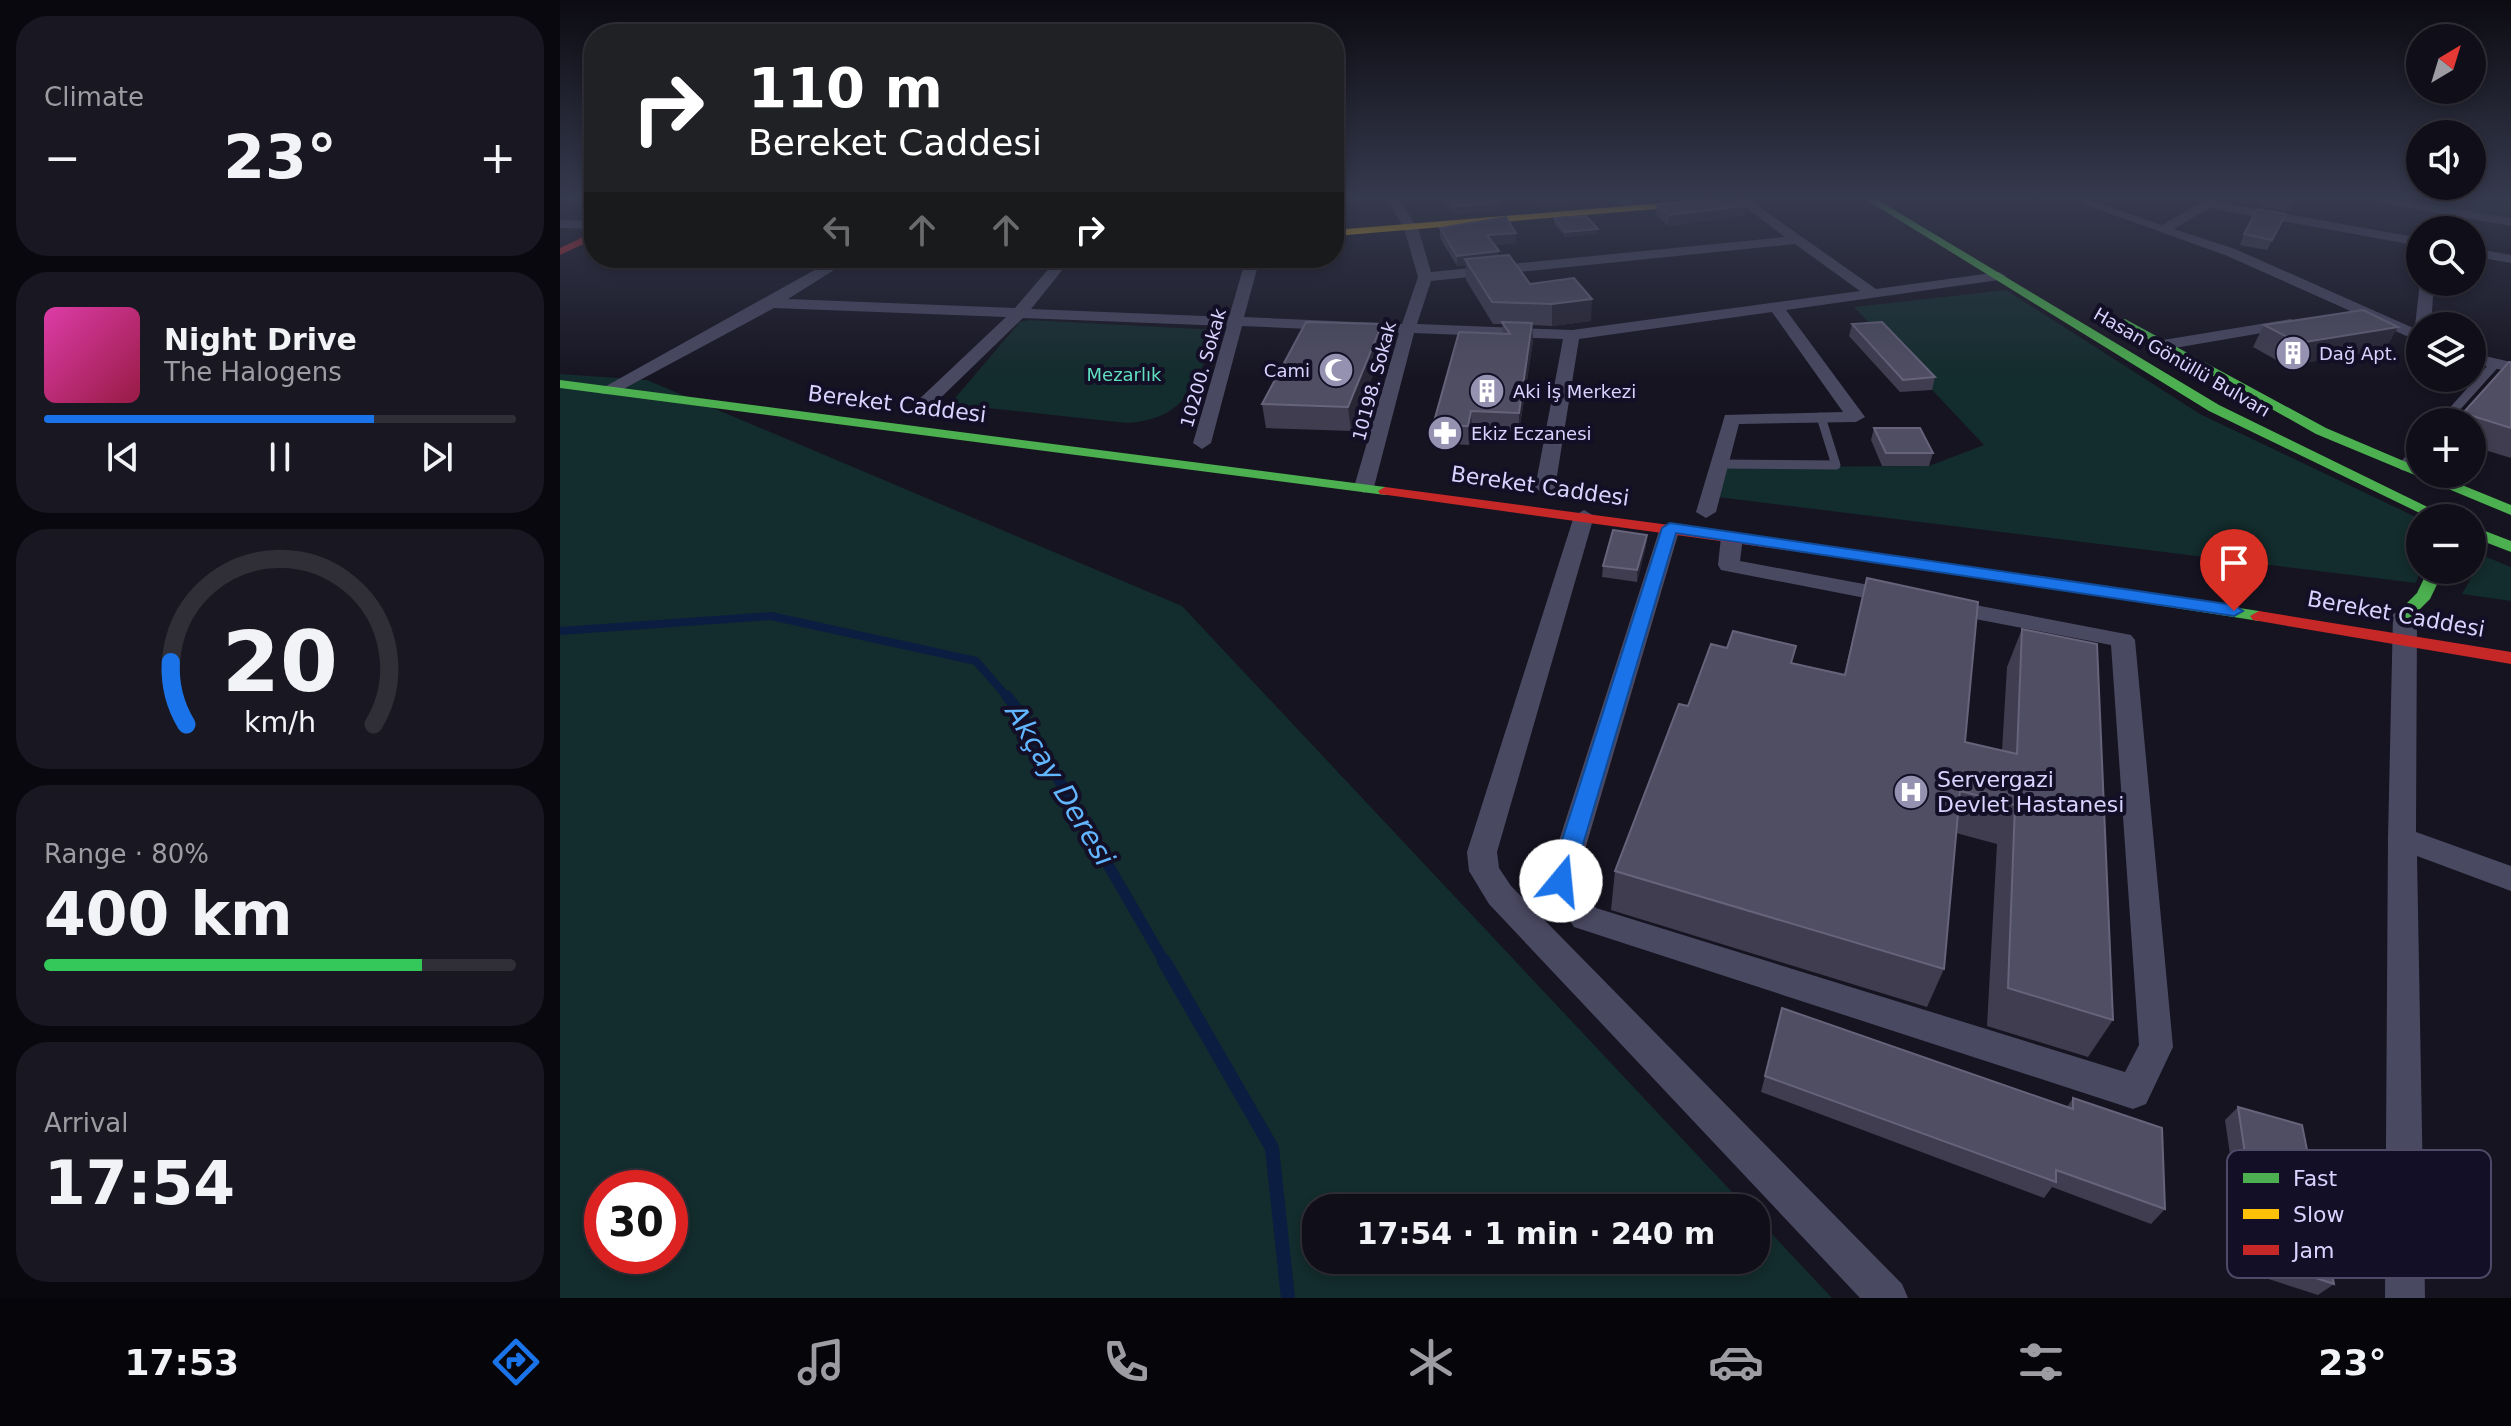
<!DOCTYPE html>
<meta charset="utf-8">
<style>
:root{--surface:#100f19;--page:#191822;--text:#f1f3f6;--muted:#9c9ca2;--line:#302f38;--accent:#1a73e8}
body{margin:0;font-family:"DejaVu Sans",sans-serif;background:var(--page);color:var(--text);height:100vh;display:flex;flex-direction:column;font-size:30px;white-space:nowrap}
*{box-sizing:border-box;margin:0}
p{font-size:26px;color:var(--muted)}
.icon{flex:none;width:44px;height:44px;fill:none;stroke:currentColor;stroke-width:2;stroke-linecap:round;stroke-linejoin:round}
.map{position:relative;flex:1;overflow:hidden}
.details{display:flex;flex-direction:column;gap:16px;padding:16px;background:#09080e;width:560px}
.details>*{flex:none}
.banner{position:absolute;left:24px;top:24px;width:760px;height:244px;border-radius:32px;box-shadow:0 4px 12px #0003,0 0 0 2px var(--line);background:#202124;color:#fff;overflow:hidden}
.needle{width:52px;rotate:38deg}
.fabs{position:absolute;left:1846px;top:24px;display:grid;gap:16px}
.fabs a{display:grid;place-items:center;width:80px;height:80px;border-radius:50%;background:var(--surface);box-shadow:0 4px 12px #0003,0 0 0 2px var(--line);font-size:40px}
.speed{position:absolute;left:24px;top:1170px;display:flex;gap:16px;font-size:40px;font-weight:700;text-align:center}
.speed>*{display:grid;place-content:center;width:104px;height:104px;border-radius:50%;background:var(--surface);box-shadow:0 4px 12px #0003,0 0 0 2px var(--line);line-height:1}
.speed .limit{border:12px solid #d22;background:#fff;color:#111}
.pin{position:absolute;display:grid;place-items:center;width:68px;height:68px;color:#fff;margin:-82px -34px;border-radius:50% 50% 50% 0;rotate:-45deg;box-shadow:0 0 8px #0007}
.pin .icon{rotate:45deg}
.me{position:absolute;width:88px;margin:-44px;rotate:17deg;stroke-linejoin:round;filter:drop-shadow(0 0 6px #0008)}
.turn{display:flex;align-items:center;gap:28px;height:168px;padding:0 32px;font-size:36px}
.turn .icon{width:104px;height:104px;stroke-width:2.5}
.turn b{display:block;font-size:56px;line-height:68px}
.lanes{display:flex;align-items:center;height:76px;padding:0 32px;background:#0003;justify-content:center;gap:40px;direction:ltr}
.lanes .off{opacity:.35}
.big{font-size:60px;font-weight:600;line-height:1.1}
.details .card{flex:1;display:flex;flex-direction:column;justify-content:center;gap:12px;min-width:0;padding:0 28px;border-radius:32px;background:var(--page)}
.details .dial{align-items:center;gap:0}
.dial svg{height:208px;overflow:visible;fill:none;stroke:var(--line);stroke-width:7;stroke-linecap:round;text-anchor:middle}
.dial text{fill:var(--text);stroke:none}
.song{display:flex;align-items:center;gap:24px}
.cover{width:96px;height:96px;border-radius:12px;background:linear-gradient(135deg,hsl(320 70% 55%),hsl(340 70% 35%))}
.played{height:8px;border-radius:4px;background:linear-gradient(90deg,var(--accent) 70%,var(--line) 70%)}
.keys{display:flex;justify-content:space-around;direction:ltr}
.heat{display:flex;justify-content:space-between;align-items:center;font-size:44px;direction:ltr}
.charge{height:12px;border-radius:6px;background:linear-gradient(90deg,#34c759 80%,var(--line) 0)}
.trip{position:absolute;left:742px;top:1194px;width:468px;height:80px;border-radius:32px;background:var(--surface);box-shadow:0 4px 12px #0003,0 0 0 2px var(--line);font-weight:600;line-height:80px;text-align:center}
.menu{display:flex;height:128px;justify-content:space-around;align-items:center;background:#06060a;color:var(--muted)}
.menu .icon{width:56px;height:56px}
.menu .on{color:var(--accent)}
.menu b{font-size:36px;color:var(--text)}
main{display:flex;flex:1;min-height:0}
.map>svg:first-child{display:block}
.green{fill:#132c2d;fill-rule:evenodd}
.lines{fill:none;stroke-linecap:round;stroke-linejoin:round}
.stream-far2{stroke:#0b1e41;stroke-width:8}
.stream-far1{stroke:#0b1e41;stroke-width:11}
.stream{stroke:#0b1e41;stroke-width:14}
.lane{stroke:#4a4962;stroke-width:9}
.street{fill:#4a4962;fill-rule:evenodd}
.fast{fill:#4caf50;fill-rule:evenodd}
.slow{fill:#ffc107;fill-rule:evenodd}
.jam{fill:#c62828;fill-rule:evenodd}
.wall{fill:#403d50}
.shaded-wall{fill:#282635}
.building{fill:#504e63;stroke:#66637b;stroke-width:2}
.route{fill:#1a73e8;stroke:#114b97;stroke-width:2}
.labels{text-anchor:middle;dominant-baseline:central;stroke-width:8;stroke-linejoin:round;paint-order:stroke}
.far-poi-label{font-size:18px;fill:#d9d4ff;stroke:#130f26;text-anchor:start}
.far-street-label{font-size:18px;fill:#d9d4ff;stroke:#130f26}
.far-park-label{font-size:18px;fill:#5fe0c0;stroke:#130f26}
.street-label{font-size:22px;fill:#d9d4ff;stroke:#130f26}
.poi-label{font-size:22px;fill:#d9d4ff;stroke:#130f26;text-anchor:start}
.near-water-label{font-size:28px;font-style:italic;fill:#62b6ff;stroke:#130f26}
.key{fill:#130f26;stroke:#4e4a67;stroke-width:2}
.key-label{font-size:22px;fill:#d9d4ff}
</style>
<main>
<section class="details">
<div class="card"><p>Climate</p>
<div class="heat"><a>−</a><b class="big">23°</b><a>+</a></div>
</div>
<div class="card">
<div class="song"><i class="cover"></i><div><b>Night Drive</b><p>The Halogens</p></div></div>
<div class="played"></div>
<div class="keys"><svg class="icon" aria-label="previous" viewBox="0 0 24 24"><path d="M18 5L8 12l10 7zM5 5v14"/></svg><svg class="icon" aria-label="pause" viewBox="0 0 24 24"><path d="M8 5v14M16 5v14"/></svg><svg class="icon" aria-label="next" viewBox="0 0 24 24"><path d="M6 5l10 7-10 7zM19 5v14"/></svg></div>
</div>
<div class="card dial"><svg viewBox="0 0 100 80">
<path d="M14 69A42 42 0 1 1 86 69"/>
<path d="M14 69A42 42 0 0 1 8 45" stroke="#1a73e8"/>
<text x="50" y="56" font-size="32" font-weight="700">20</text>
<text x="50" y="72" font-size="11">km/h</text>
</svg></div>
<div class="card"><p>Range · 80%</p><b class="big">400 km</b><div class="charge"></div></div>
<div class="card"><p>Arrival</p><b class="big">17:54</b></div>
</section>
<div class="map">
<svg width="1951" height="1298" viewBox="0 0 1951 1298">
<rect width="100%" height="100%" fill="#161421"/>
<path class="green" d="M1816,199H1951V221Z
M1446,290L1640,414L1860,519V570L1856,583L1157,497L1166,467L1369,466L1424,445L1294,307Z
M468,320L657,330L658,334C633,383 629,419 567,423L390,404L460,322Z
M0,374L87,380L622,606L1187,1208H756V1260H1196V1217L1272,1298H0ZM42,1188H110V1256H42Z
M1924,556L1951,567V601L1902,594Z"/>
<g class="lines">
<path class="stream-far2" d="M0,631L211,616L416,661L448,698"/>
<path class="stream-far1" d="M447,696L459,711L605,963"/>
<path class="stream" d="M604,961L712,1148L728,1298"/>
<path class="lane" d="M1883,422L1935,364
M1159,464L1276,465L1261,417
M1843,466L1860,447"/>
<path class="street" d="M826,199H838L858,228L871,272L1225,237L1175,199H1188L1316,289L1439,272L1446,276L1439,280L1226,310L1305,417L1296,422L1179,424L1156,512L1146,518L1136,512L1165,415L1283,412L1212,312L1019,339L995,488L985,494L975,488L1003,339L854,333L814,487L804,493L794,487L839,333L682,326L651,443L642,449L633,443L667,326L463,318L366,412H354V404L446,317L214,308L54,394H42L39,390L276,258H293L228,299L455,308L498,258H512L471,309L669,317L686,258H700L684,317L842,324L858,277L844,228ZM1235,244L1300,291L1012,330L857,324L871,281Z
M1056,199H1069L1077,207L1067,210Z
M1509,199H1526L1602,225L1647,199H1661L1658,202L1860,238V246L1649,208L1614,229L1675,249L1860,331V342L1665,255Z
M1798,199H1825L1951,218V226Z
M0,220L34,221V229L0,228Z
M1912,248L1951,255V263L1912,256Z
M1860,282H1874L1871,326H1860V330L1855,326Z
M1731,319L1739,324L1736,327L1603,350L1595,345L1603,340Z
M1912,353L1951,362V372L1912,363Z
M1024,510L1034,516L937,852L939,868L951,886L1342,1284L1348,1298H1300L929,904L909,871L907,852L1014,516Z
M1110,522L1120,528L1016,880L1036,908L1565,1072L1579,1045L1551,645L1384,613L1373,606L1384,599L1571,635L1575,640L1613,1047L1586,1104L1573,1109L1014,927L986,881L1100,528Z
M1172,531L1183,537L1180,561L1336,590L1347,597L1336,604L1161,570L1158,565L1161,537Z
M1845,607L1857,614L1856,832L1951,866V891L1857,856L1865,1298H1825L1828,839L1833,614Z"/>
<path class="fast" d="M1305,199H1316L1659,405L1890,518H1870L1649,411Z
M1565,319L1766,428L1860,468V474H1875L1951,505V515L1756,434L1561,324L1559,322Z
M0,380L825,487L832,491L825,495L0,388Z
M1912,526L1951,541V552L1912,537Z
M1333,555L1699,611L1708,616L1699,621L1327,563L1325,560Z
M1868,570H1884L1870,599L1851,618H1839L1836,614L1857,593Z"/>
<path class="slow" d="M1152,199H1185L1180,202L774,236V230Z"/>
<path class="jam" d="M34,232V239L0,255V248Z
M825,487L1333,555L1341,560L1333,565L820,494L818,491Z
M1699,611L1951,652V664L1693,620L1690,616Z"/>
</g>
<path class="wall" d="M881,199H934L937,203V211L895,214Z
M972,199H1012V205L980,207Z
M1702,199H1734L1728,211L1699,206Z
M1097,205L1185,206L1184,216L1108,226L1096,215Z
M994,218L1038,229L1037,234L1006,237L994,224Z
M1721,224L1707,250L1680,245L1684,234Z
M880,228L956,233V243L935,245L939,256L970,284L1031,321L992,326L972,325L973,341L959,432L912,430L909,445L875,443L873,425L943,334L942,324H933L906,280V266H897L880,238Z
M1292,324L1375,377L1372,390L1340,392L1289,336Z
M1704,325L1826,349L1727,366L1693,347Z
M824,347L791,431L706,428L702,404Z
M1951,362V458L1912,446V422H1897L1903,413Z
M1314,428L1373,453L1369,466H1322L1311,440Z
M1087,535L1086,546L1077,582L1042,577L1043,566Z
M1307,578L1405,742L1442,751L1447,667L1462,629L1553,1020L1528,1057L1427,1026L1437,844L1396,833L1384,969L1367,1007L1051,910L1055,871L1128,706L1233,663L1284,675Z
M1222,1008L1507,1107L1513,1098L1605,1209L1591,1224L1492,1187L1484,1198L1201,1092Z
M1678,1107L1774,1284L1758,1295L1687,1272L1665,1120Z"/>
<path class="shaded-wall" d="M1012,199V205L980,207V201Z
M937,203V211L895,214V206Z
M1185,206L1184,216L1108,226L1109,215Z
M1038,229L1037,234L1006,237V232Z
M956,233V243L928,246L927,235Z
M939,251V262L905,259L906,266H897V256Z
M1032,299L1031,321L992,326V304Z
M972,323L973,341L959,432V413Z
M822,324L824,347L791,431L788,407Z
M1838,327L1826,349L1727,366L1739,343Z
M911,411L912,430L909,445L908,426Z
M1087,535L1086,546L1077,582V570Z"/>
<path class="building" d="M888,199H934L937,203L895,206Z
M978,199H1006L980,201Z
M1174,199L1185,206L1109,215L1097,205Z
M1716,199H1734L1733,201Z
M1697,209L1726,214L1712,240L1684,234Z
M1026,216L1038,229L1006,232L994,218Z
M946,217L956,233L927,235L939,251L897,256L880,228Z
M949,255L970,284L1014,278L1032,299L992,304L932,302L905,259Z
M1803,310L1838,327L1739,343L1704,325Z
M746,322L822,324L788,407L702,404Z
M942,322L972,323L959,413L911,411L908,426L873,425L899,332L950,334Z
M1322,322L1375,377L1343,380L1292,324Z
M1949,362H1951V428L1903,413Z
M1314,428H1360L1373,453H1326Z
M1053,530L1087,535L1077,570L1043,566Z
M1307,578L1418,602L1405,742L1457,754L1462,629L1537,644L1553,1020L1448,988L1455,805L1400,791L1384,969L1055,871L1119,704L1128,706L1151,644L1167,648L1173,631L1236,646L1231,663L1285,675Z
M1222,1008L1513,1109V1098L1602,1128L1605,1209L1496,1170V1182L1205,1076Z
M1678,1107L1742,1125L1774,1284L1701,1260Z"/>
<linearGradient id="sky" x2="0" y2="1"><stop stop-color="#0c0b12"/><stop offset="0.52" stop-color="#363a4e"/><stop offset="1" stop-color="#363a4e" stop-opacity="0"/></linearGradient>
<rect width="1951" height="380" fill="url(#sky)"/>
<path class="route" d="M1110,523L1674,605L1683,611L1674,616L1116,533L1012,881L1009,888H993L989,881L1102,528Z"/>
<defs>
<symbol id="building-disc" viewBox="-11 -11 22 22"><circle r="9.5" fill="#9591b1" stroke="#130f26"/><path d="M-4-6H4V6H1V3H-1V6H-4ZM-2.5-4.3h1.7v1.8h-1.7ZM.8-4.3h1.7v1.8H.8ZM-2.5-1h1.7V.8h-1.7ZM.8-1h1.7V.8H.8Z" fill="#fff"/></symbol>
<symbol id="mosque-disc" viewBox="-11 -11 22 22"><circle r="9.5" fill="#9591b1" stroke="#130f26"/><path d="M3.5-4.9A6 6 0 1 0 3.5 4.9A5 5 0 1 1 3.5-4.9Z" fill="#fff"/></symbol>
<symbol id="pharmacy-disc" viewBox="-11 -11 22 22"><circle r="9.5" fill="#9591b1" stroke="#130f26"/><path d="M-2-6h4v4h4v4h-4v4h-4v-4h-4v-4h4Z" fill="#fff"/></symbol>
<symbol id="hospital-disc" viewBox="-11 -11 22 22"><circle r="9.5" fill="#9591b1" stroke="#130f26"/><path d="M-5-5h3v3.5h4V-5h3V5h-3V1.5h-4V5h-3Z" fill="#fff"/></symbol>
</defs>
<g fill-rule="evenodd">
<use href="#building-disc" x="1713" y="333" width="40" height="40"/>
<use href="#mosque-disc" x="756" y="350" width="40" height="40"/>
<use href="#building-disc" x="907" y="371" width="40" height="40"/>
<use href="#pharmacy-disc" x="865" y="413" width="40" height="40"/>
<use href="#hospital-disc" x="1331" y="772" width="40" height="40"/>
</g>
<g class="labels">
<g class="far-poi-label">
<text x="1759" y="353">Dağ Apt.</text>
<text x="750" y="370" text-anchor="end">Cami</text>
<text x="953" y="391">Aki İş Merkezi</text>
<text x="911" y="433">Ekiz Eczanesi</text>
</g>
<g class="far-street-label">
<text transform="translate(1622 362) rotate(30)">Hasan Gönüllü Bulvarı</text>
<text transform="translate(643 368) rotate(-74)">10200. Sokak</text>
<text transform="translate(814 381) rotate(-75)">10198. Sokak</text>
</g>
<g class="far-park-label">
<text x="564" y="374">Mezarlık</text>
</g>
<g class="street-label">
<text transform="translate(337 404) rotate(7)">Bereket Caddesi</text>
<text transform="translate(980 486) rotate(8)">Bereket Caddesi</text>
<text transform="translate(1836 614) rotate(10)">Bereket Caddesi</text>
</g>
<g class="poi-label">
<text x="1377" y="779">Servergazi<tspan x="1377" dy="25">Devlet Hastanesi</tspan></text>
</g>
<g class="near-water-label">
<text transform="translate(500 785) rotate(59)">Akçay Deresi</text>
</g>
</g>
<rect x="1667" y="1150" width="264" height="128" rx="12" class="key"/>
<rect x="1683" y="1173" width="36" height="10" fill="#4caf50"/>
<rect x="1683" y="1209" width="36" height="10" fill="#ffc107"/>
<rect x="1683" y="1245" width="36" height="10" fill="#c62828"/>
<g class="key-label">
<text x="1733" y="1186">Fast</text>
<text x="1733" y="1222">Slow</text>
<text x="1733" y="1258">Jam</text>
</g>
</svg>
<div class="fabs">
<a><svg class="needle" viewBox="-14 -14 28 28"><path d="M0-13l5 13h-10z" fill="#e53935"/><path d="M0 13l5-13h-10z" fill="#9c9ca2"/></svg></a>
<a><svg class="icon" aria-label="sound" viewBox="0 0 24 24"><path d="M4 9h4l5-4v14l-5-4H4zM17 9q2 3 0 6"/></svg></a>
<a><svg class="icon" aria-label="search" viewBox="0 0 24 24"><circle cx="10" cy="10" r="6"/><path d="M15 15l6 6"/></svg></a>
<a><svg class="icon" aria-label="layers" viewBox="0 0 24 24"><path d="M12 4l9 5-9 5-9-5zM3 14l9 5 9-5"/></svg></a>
<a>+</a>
<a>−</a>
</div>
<div class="speed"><div class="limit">30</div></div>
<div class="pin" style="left:1674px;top:611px;background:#d93025"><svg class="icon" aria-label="arrive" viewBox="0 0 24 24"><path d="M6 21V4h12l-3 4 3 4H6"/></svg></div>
<svg class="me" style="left:1001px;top:881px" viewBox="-20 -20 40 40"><circle r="19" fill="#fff"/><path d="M0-13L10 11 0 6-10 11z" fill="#1a73e8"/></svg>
<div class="trip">17:54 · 1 min · 240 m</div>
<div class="banner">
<div class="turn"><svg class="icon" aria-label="right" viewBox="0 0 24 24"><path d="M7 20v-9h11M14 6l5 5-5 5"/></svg><div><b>110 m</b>Bereket Caddesi</div></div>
<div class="lanes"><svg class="icon off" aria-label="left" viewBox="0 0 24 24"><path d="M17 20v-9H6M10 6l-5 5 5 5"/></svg><svg class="icon off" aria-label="ahead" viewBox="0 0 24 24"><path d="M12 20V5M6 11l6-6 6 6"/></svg><svg class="icon off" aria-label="ahead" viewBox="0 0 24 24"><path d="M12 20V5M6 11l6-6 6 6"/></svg><svg class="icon" aria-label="right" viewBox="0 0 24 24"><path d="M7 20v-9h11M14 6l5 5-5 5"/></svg></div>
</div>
</div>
</main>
<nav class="menu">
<b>17:53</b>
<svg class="icon on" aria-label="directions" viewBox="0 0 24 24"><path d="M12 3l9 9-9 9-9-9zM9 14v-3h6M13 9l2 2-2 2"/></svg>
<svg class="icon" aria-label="music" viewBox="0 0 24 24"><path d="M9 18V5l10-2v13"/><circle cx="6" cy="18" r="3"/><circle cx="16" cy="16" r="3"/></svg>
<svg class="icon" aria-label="phone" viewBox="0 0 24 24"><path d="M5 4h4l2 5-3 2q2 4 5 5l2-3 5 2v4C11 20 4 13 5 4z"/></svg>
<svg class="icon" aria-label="climate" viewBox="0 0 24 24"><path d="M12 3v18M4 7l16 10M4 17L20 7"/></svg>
<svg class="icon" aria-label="car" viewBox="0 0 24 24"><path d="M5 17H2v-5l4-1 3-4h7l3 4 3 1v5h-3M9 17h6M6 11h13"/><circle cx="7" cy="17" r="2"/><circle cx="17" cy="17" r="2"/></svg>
<svg class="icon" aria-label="filters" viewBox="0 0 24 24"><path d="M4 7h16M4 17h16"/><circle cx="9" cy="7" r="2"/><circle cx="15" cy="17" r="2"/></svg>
<b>23°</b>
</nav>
